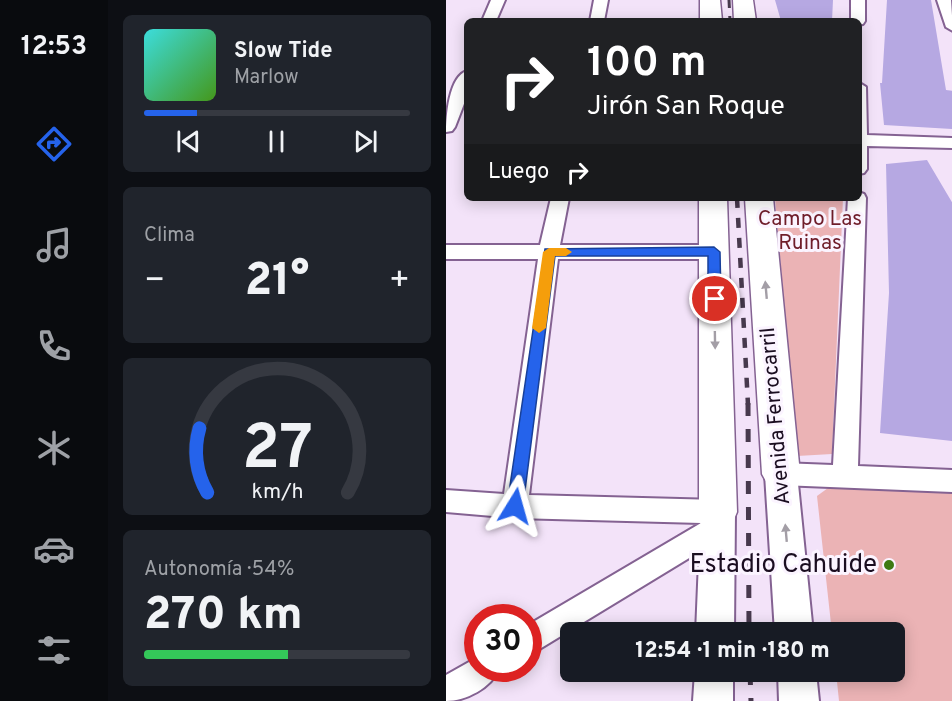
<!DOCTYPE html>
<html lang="es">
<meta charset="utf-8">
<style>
:root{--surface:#171b24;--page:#20242c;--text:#f1f3f6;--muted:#9ea1a6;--line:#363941;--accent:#2563eb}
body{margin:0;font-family:Overpass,sans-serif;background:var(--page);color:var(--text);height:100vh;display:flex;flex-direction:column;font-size:22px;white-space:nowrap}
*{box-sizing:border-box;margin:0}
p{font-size:20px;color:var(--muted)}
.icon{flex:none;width:33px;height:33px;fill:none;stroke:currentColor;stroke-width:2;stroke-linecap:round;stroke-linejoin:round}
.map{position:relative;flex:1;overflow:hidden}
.panel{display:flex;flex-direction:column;gap:15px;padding:15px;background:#0d0f14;width:338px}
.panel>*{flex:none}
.guide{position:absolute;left:18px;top:18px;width:398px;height:183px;border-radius:9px;box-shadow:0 3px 15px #0003;background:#202124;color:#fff;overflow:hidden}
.speed{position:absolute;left:18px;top:604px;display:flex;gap:12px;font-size:30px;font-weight:700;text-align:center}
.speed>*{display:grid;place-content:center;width:78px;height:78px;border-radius:50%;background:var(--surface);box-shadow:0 3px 15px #0003;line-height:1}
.speed .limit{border:9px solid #d22;background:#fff;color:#111}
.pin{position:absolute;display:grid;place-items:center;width:51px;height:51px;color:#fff;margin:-26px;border:3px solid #fff;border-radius:50%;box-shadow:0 2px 6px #0007}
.me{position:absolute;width:66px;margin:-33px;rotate:8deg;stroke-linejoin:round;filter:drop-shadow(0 0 4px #0008)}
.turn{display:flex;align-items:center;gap:21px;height:126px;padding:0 24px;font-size:27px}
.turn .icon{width:78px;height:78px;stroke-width:2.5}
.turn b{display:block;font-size:42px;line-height:51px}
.then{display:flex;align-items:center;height:57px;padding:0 24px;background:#0003;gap:12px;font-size:22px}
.big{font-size:45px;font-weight:800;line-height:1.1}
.panel .tile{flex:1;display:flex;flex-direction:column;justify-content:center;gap:9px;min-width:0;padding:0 21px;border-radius:9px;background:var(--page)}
.panel .dial{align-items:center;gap:0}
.dial svg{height:156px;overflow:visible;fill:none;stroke:var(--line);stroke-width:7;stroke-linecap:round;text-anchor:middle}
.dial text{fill:var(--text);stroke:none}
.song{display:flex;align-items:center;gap:18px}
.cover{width:72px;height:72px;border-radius:9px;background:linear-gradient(135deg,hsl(180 70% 55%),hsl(100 70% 35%))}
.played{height:6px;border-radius:3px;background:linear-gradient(90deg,var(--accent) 20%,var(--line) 20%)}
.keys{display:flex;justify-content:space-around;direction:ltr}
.heat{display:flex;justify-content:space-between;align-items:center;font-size:33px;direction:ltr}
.charge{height:9px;border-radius:4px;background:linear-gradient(90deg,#34c759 54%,var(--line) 0)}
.trip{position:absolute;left:114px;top:622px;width:345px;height:60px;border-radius:9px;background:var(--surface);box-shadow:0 3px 15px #0003;font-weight:800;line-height:60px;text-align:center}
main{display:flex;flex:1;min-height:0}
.tab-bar{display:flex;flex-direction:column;width:108px;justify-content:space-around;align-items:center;background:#090b0e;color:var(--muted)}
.tab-bar .icon{width:42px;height:42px}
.tab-bar .on{color:var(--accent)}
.tab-bar b{font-size:27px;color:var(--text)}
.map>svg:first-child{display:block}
.green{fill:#ebb3b5}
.building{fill:#b6a8e2}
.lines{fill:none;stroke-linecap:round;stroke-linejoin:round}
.minor-casing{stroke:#846292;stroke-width:4}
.tertiary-casing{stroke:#846292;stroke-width:4}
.primary-casing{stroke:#846292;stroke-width:3}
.minor{fill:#fff;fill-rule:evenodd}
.tertiary{fill:#fff;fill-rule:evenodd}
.primary{fill:#fff;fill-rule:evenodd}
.rail-far2{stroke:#47394d;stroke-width:3;stroke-dasharray:8 8;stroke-linecap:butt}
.rail-far1{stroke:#47394d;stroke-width:4.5;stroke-dasharray:10 10;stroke-linecap:butt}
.rail{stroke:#47394d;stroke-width:5;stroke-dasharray:13 13;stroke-linecap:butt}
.oneway{fill:#a39ea6}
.route{fill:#2563eb;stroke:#184099;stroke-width:1.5}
.slow{fill:#f59e0b}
.poi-dot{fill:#3f7a13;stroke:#fbf4ff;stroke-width:2}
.labels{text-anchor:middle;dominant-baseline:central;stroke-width:6;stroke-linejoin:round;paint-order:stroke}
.park-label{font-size:21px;fill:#6f1d2a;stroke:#fbf4ff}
.street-label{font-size:21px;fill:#1a0d20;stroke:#fbf4ff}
.near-poi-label{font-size:26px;fill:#1a0d20;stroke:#fbf4ff;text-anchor:end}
</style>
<main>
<nav class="tab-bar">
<b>12:53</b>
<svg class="icon on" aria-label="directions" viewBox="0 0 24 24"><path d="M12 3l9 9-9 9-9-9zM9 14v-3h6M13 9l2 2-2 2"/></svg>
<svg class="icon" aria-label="music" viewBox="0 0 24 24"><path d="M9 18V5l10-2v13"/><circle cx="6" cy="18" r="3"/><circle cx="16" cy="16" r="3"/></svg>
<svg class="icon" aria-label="phone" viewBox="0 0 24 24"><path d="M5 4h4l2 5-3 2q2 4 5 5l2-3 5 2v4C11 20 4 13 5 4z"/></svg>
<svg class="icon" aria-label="climate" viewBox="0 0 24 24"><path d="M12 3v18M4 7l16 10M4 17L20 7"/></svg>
<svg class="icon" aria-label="car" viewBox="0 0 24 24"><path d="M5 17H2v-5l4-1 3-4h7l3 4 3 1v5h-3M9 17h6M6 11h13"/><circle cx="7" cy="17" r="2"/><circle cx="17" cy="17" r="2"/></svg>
<svg class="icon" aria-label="filters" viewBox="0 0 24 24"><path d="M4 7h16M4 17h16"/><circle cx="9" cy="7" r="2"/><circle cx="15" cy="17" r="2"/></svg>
</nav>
<section class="panel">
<div class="tile">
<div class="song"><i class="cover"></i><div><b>Slow Tide</b><p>Marlow</p></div></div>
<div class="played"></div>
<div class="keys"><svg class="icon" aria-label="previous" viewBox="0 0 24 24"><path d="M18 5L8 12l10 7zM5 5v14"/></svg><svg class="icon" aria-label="pause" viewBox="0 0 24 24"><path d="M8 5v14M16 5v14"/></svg><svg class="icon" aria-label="next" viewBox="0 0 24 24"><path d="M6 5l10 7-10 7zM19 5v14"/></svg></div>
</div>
<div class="tile"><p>Clima</p>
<div class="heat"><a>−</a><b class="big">21°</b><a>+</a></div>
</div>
<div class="tile dial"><svg viewBox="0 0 100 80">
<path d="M14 69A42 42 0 1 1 86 69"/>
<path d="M14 69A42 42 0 0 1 10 36" stroke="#2563eb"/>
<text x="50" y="56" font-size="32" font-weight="700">27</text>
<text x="50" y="72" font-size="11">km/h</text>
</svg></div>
<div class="tile"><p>Autonomía · 54%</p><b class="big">270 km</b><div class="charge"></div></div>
</section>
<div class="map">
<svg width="507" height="701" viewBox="0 0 507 701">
<rect width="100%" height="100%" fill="#f3e3f9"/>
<path class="green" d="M329,198H397L386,454L351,456Z
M382,488L506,493V701H393L390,672H448V633H386L371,496Z"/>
<path class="building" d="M329,0H387L386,21H335Z
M441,0H485L500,90L507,91V129L438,125L434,83H436Z
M481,160L507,204V441L434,433L443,293L440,164Z"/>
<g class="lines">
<defs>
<path id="minor" d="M45,0H59L50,21H36Z
M148,0H162L158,21H144Z
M405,0H419V21L417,24L412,25V21H405Z
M491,0H505L507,31L500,27Z
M21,71V96L9,127L6,131L0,132C0,117 3,76 21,71Z
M412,82L420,87L421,135L507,138V148L421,146V169L418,173L412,174Z
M412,192L418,194L420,198L412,466L507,470V492L335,485L326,482L322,474L326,466L335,463L387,465L402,198H412Z
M105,198H123L114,245H268L275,247L278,252L275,257L268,259H112L83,495L272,500L281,504L285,512L282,519L285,527L281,535L82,656V625L255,523L69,518L0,512V490L58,494L92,259H0V245H94Z
M32,657V669H53C45,688 20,701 0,701V675Z"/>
<path id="tertiary" d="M335,460L346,464L351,474L367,633H329L319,474L324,464Z
M272,497L284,502L289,512L288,633H250L255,512L260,502Z
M249,672H287V701H247Z
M332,672H370L373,701H333Z"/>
<path id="primary" d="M254,0H274L276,21H254Z
M287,0H307L310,21H288Z
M253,198H281L291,512L286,524L272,529L258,524L253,512Z
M299,198H327L354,474L348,485L335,490L322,485L316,474Z"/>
</defs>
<use href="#minor" class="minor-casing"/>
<use href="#tertiary" class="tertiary-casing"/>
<use href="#primary" class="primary-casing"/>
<use href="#minor" class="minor"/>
<use href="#tertiary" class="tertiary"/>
<use href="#primary" class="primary"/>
<path class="rail-far2" d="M283,0L284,21"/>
<path class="rail-far1" d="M291,198L302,405"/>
<path class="rail" d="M302,403L303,633
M304,672L305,701"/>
</g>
<defs><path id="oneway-solid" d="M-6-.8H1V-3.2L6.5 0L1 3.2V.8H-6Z" transform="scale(1.5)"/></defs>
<g class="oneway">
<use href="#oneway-solid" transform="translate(320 290) rotate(-95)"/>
<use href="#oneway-solid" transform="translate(269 340) rotate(89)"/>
<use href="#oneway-solid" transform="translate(340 533) rotate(-95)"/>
</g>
<path class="route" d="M268,247L274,252L275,299L269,304L262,299V256H109L77,506L75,511L69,513L63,511L61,506L99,249Z"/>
<path class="slow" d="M103,248H120L126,252L120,256H109L100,328L93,333L86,328L97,252Z"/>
<circle class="poi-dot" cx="443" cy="565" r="6"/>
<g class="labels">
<g class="park-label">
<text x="364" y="219">Campo Las<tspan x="364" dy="24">Ruinas</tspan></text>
</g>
<g class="street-label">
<text transform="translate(330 416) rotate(-95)">Avenida Ferrocarril</text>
</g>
<g class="near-poi-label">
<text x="431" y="565">Estadio Cahuide</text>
</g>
</g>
</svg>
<div class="speed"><div class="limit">30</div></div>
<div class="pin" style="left:269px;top:299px;background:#d93025"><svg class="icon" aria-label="arrive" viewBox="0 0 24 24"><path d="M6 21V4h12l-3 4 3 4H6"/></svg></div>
<svg class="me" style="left:69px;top:506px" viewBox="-20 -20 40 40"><path d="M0-17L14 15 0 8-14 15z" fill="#2563eb" stroke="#fff" stroke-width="4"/></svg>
<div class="trip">12:54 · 1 min · 180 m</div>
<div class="guide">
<div class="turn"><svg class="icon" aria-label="right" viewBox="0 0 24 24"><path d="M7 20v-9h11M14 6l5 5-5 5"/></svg><div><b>100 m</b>Jirón San Roque</div></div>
<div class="then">Luego<svg class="icon" aria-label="right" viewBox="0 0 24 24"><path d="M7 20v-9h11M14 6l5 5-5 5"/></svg></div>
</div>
</div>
</main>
